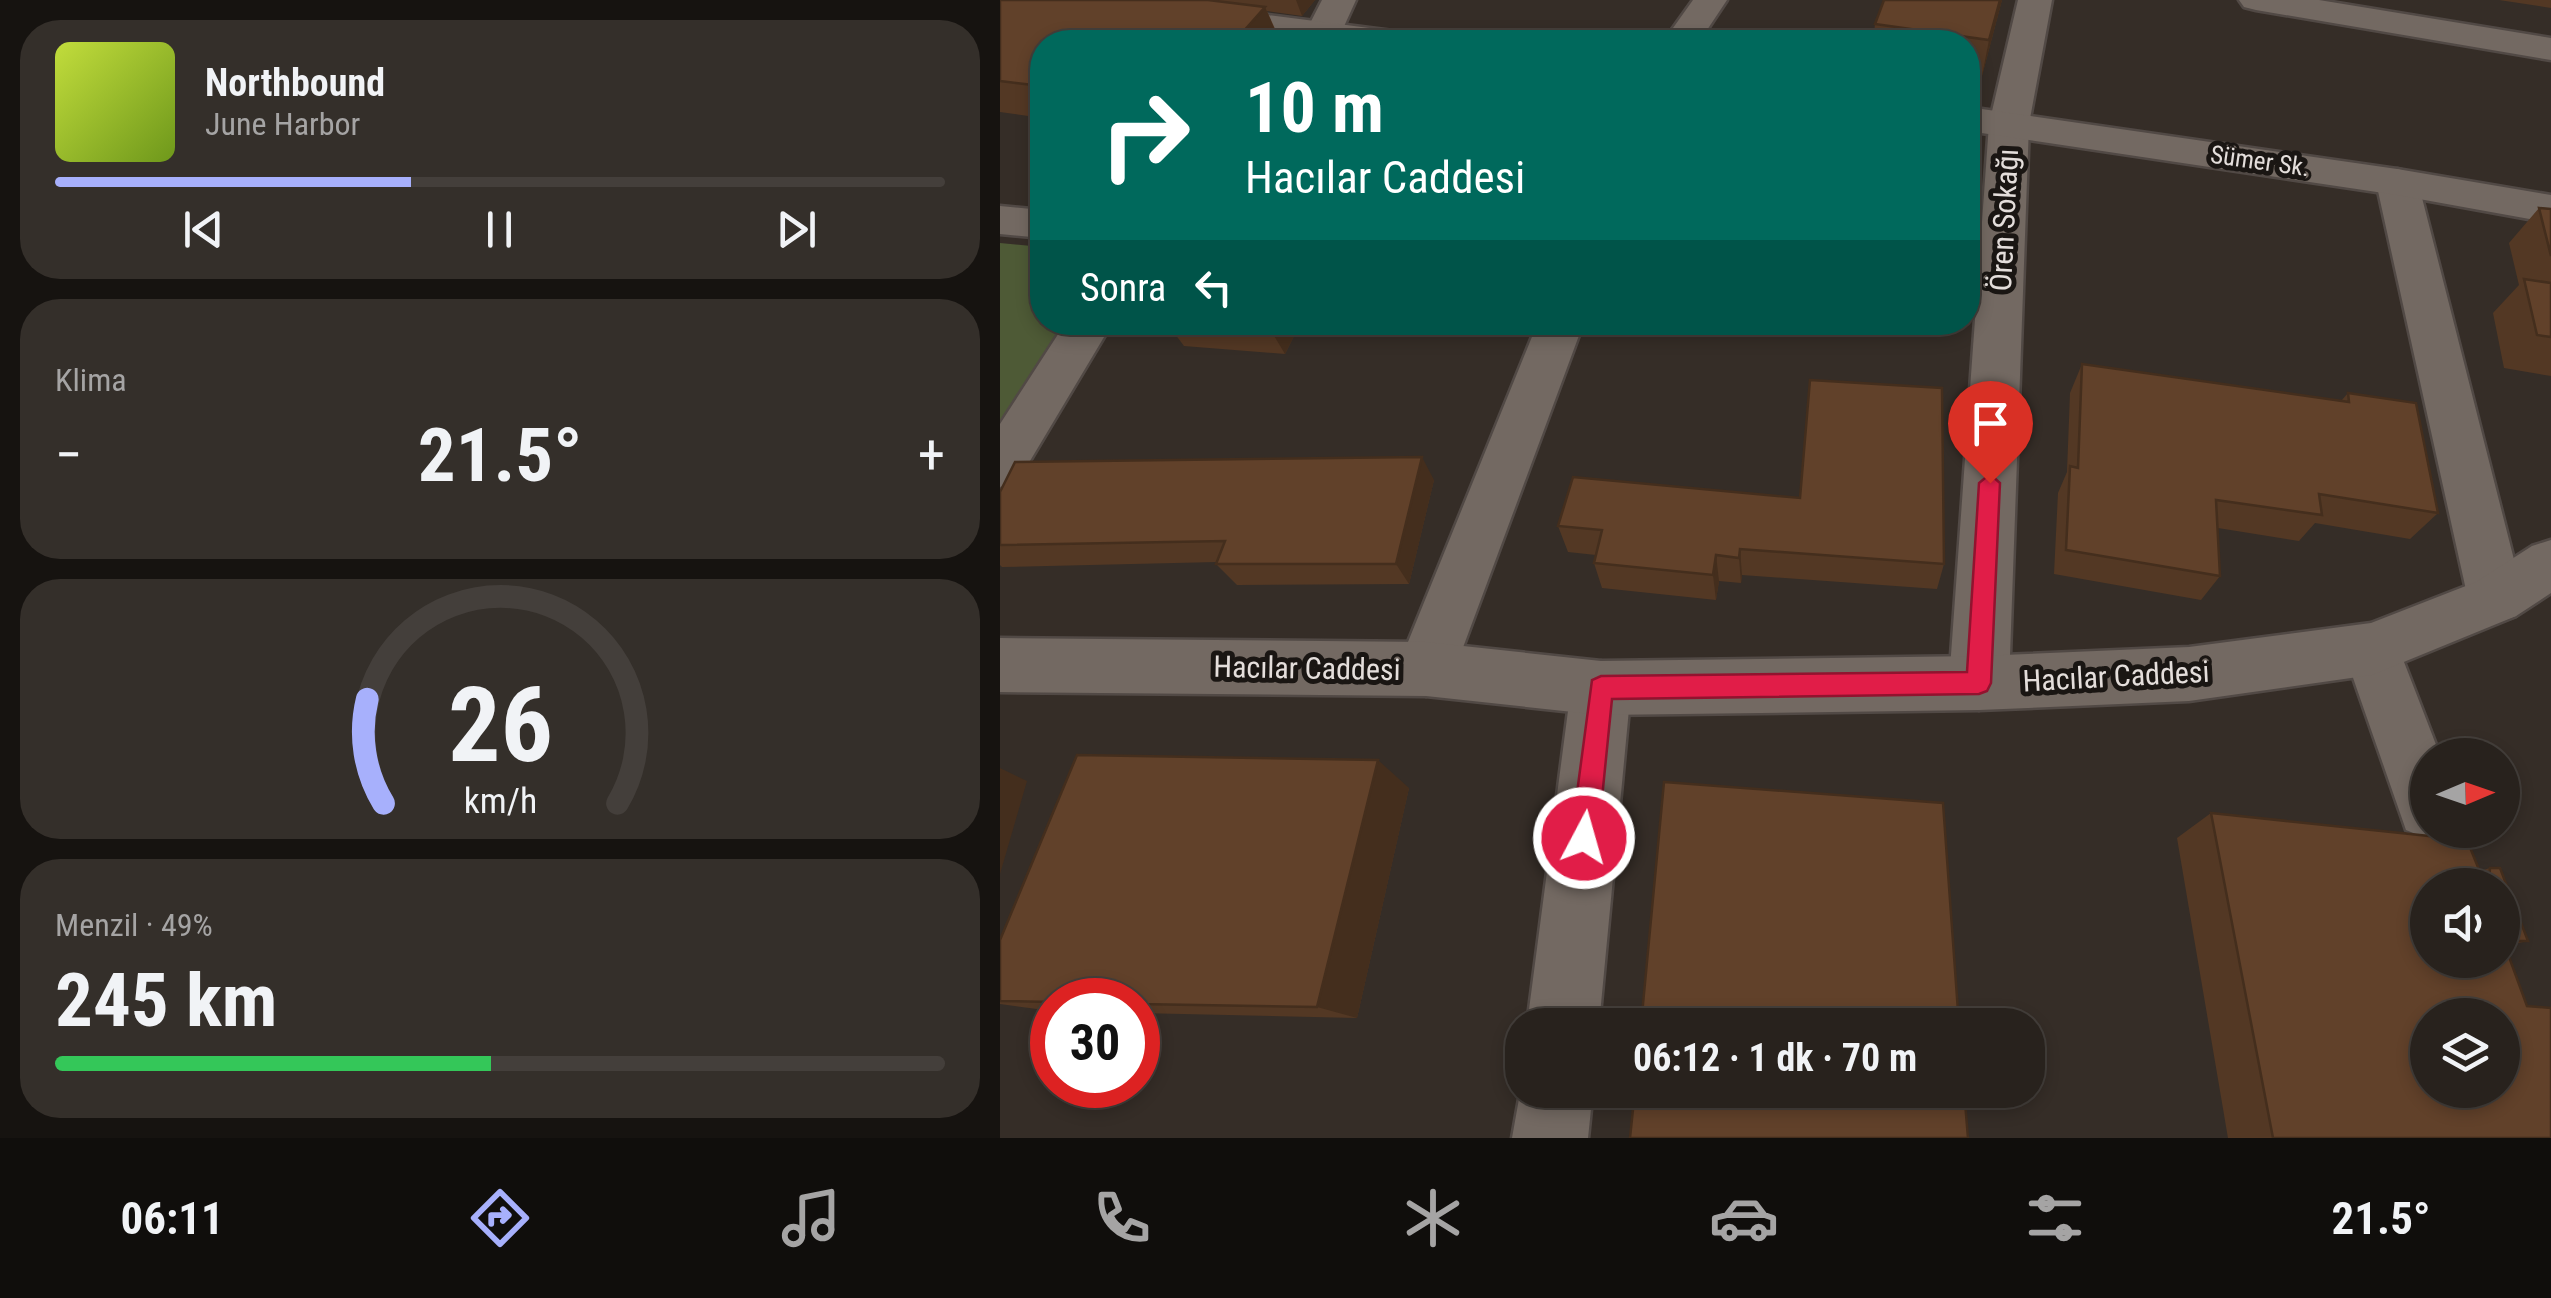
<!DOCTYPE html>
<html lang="tr">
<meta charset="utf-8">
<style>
:root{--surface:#28221d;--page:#342f2a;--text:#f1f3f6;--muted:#a5a4a4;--line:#443f3b;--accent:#a7b0fc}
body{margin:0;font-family:"Roboto Condensed",sans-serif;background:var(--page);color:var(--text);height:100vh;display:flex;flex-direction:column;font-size:38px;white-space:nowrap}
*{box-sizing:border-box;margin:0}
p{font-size:32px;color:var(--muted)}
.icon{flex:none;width:55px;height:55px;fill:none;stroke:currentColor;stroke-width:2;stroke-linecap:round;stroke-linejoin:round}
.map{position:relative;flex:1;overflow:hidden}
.side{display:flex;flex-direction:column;gap:20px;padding:20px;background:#161310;width:1000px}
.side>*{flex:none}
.guide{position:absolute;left:30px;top:30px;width:950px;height:305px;border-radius:40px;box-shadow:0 5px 15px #0003,0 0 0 2px var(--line);background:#00695c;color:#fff;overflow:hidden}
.needle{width:65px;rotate:88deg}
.buttons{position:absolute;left:1410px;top:738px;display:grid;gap:20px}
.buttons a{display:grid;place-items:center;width:110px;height:110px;border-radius:50%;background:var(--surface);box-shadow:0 5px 15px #0003,0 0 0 2px var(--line);font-size:50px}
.speed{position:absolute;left:30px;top:978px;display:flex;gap:20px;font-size:50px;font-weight:700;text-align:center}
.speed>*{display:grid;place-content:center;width:130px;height:130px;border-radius:50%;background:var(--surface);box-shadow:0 5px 15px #0003,0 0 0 2px var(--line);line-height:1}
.speed .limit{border:15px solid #d22;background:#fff;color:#111}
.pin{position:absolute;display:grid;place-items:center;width:85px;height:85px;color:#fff;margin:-102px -42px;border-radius:50% 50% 50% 0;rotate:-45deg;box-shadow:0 0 10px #0007}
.pin .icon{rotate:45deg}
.me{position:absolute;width:110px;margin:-55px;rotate:6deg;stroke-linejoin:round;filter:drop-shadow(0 0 8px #0008)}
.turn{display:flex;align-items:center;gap:35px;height:210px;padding:0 50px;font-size:45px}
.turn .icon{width:130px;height:130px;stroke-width:2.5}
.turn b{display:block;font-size:70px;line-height:85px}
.then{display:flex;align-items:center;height:95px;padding:0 50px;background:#0003;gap:20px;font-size:38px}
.big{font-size:75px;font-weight:700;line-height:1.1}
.side .widget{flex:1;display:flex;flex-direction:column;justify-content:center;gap:15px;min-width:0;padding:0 35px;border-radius:40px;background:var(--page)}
.side .dial{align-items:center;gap:0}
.dial svg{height:260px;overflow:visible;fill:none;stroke:var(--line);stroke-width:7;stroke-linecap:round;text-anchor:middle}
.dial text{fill:var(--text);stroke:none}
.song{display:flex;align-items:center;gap:30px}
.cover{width:120px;height:120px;border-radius:15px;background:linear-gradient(135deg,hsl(70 70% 55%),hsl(80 70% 35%))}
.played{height:10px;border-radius:5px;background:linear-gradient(90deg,var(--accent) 40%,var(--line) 40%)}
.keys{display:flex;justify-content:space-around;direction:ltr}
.heat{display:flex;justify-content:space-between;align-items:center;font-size:55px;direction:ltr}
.charge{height:15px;border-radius:8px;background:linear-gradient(90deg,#34c759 49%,var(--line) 0)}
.trip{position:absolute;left:505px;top:1008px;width:540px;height:100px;border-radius:40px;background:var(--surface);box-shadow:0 5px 15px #0003,0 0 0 2px var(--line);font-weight:700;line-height:100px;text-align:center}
.menu{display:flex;height:160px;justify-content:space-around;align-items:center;background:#100e0c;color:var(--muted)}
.menu .icon{width:70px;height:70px}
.menu .selected{color:var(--accent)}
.menu b{font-size:45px;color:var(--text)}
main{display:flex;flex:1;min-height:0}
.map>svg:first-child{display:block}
.green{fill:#4e5a36}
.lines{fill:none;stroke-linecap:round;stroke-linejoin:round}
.street-casing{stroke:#514945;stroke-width:5}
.secondary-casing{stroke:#514945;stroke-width:5}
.street{fill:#736962;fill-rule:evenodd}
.secondary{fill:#736962;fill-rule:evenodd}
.wall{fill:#533824}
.shaded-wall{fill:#442e1d}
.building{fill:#61412a;stroke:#442e1d;stroke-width:2.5;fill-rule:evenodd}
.route{fill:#e11d48;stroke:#92132f;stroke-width:2.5}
.labels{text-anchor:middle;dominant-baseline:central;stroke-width:10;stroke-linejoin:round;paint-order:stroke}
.far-street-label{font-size:25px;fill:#e4dedb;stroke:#1a1613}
.street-label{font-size:30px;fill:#e4dedb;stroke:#1a1613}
</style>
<main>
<section class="side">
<div class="widget">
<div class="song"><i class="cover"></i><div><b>Northbound</b><p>June Harbor</p></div></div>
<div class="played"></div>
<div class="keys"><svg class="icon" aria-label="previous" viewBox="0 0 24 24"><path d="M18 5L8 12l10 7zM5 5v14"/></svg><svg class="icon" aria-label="pause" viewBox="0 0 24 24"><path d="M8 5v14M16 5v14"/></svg><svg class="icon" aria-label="next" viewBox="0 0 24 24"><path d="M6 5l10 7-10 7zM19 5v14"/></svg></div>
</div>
<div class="widget"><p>Klima</p>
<div class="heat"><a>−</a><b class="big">21.5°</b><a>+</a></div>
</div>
<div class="widget dial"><svg viewBox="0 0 100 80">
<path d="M14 69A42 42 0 1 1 86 69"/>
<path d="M14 69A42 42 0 0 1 9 37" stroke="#a7b0fc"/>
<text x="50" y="56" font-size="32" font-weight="700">26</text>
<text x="50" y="72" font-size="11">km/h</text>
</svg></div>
<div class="widget"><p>Menzil · 49%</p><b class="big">245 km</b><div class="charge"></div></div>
</section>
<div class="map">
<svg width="1551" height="1138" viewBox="0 0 1551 1138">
<rect width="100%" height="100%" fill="#352d27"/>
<path class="green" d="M0,243L42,247V322L69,323L0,433Z"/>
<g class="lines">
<defs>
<path id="street" d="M322,0H356L341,33L346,42H310L305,33Z
M693,0H727L699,42H663Z
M1018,0H1052L1029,124L1009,683L1000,702L979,710L958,702L949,683L989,124Z
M1239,0H1319L1551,38V60L1256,10L1244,7Z
M1397,169L1412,173L1418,182L1524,599L1516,616L1496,623L1476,616L1468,599L1376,182L1382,173Z
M0,206L42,210V238L0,234Z
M66,322H113L18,481L0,487V424Z
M538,322H584L455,669L447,688L426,696L405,688L397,669Z
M1372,623L1392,631L1440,755H1428V830H1451L1428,839L1406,830L1343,649L1352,631Z
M601,661L622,669L631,688L599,1025H527L571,688L580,669Z
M522,1082V1090H593L588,1138H512Z"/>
<path id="secondary" d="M50,0H149L393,31L406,34L411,42H313L67,10L55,7Z
M968,107L1397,169L1551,195V223L1397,195L968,131Z
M1551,540V593L1516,616L1372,675L1189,701L979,710L601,715L426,696L0,692V638L426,642L601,661L979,656L1189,647L1371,623L1476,582L1532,546Z"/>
</defs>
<use href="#street" class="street-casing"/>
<use href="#secondary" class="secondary-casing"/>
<use href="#street" class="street"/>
<use href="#secondary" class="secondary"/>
</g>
<path class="wall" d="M0,0H315L302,16L267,11L281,42H42V118L0,112Z
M884,0H1002L982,76L968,74V42H873L875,24Z
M1499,0H1551V8Z
M1539,208L1551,209V376L1504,368L1493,313L1519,285L1509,243Z
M166,322H301L285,354L184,346Z
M1082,364L1341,401L1348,393L1438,513L1410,539L1315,523L1299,541L1218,528L1220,576L1201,600L1054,574L1058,493L1067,472L1070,393Z
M434,480L409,584L237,585L216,564L217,562L2,567L0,565V492Z
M558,526L944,564L937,589L742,575L741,583L719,581L716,600L602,588L594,563L596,555L568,552Z
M409,788L357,1018L138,1013V1000H52V1011L0,1004V940Z
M1211,813L1480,871L1490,868L1528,941L1505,946L1527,1006L1551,1138H1228L1177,838Z"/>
<path class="shaded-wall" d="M296,0H315L302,16Z
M1000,0H1002L982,76L989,40Z
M265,7L280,42H234Z
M273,322H301L285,354L270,329Z
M422,457L434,480L409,584L396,564Z
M740,549L742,575L741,583L739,558Z
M716,555L719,581L716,600L713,575Z
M378,760L409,788L357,1018L317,1007Z
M0,768L27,781L0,874Z"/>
<path class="building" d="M0,0H208L265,7L234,42H42V86L0,81Z
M884,0H1000L989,40L875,24Z
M1539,208L1551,209V256Z
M1524,279L1551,283V337L1537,335Z
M181,322H273L270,329Z
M1082,364L1349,402L1348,393L1416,403L1438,513L1319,494L1322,515L1216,500L1220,576L1066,550L1070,466L1078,468Z
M810,380L942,388L944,564L740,549L739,558L716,555L713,575L594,563L602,530L558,526L573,477L800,498Z
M422,457L396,564H216L225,541L0,545V492L15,462Z
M77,755L378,760L317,1007L138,1004V1000H52V1002L0,1001V940Z
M664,782L943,803L959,1025H641Z
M1211,813L1467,840L1484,882L1489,881L1490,868H1500L1528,941H1509L1505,946L1527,1006L1551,1008V1138H1273ZM1428,885H1502V960H1428ZM1428,1015H1502V1090H1428Z
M635,1090H964L968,1138H630Z"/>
<path class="route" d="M990,474L1000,483L991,683L987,691L979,694L612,699L598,838L594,847L584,851L575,847L571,838L592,680L601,676L967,672L979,483Z"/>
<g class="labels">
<g class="far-street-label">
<text transform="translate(1260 161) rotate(8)">Sümer Sk.</text>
</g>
<g class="street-label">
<text transform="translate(1004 220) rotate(-87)">Ören Sokağı</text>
<text transform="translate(307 668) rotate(1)">Hacılar Caddesi</text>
<text transform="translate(1116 676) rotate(-3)">Hacılar Caddesi</text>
</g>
</g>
</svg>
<div class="buttons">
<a><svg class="needle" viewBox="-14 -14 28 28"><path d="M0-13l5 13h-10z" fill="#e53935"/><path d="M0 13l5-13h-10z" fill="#a5a4a4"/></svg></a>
<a><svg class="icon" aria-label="sound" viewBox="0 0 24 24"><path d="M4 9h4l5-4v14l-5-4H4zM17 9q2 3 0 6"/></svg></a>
<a><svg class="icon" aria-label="layers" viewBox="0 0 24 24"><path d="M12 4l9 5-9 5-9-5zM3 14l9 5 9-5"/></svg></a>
</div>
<div class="speed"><div class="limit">30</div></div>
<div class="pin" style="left:990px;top:483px;background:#d93025"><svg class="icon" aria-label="arrive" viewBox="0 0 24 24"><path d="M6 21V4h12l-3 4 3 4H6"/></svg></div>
<svg class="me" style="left:584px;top:838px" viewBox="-20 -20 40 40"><circle r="17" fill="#e11d48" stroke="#fff" stroke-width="3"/><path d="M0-11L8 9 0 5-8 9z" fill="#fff"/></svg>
<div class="trip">06:12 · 1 dk · 70 m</div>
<div class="guide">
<div class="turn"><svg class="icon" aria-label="right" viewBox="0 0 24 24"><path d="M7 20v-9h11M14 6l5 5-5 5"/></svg><div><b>10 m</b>Hacılar Caddesi</div></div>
<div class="then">Sonra<svg class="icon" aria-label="left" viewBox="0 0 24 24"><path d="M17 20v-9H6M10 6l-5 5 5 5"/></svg></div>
</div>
</div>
</main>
<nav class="menu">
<b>06:11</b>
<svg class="icon selected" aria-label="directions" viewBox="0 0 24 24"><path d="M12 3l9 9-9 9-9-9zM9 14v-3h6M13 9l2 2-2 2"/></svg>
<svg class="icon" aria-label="music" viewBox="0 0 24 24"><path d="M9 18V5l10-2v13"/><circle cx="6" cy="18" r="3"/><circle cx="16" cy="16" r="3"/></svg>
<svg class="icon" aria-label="phone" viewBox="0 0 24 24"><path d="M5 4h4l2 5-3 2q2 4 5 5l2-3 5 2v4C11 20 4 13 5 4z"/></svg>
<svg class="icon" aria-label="climate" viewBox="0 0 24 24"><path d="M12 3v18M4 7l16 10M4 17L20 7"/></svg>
<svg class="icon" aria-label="car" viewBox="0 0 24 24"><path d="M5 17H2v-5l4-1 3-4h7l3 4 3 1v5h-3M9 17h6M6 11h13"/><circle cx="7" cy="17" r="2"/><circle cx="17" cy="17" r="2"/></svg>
<svg class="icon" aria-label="filters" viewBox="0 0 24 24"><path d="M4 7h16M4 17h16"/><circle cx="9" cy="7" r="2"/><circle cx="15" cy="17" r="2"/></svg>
<b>21.5°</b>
</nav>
